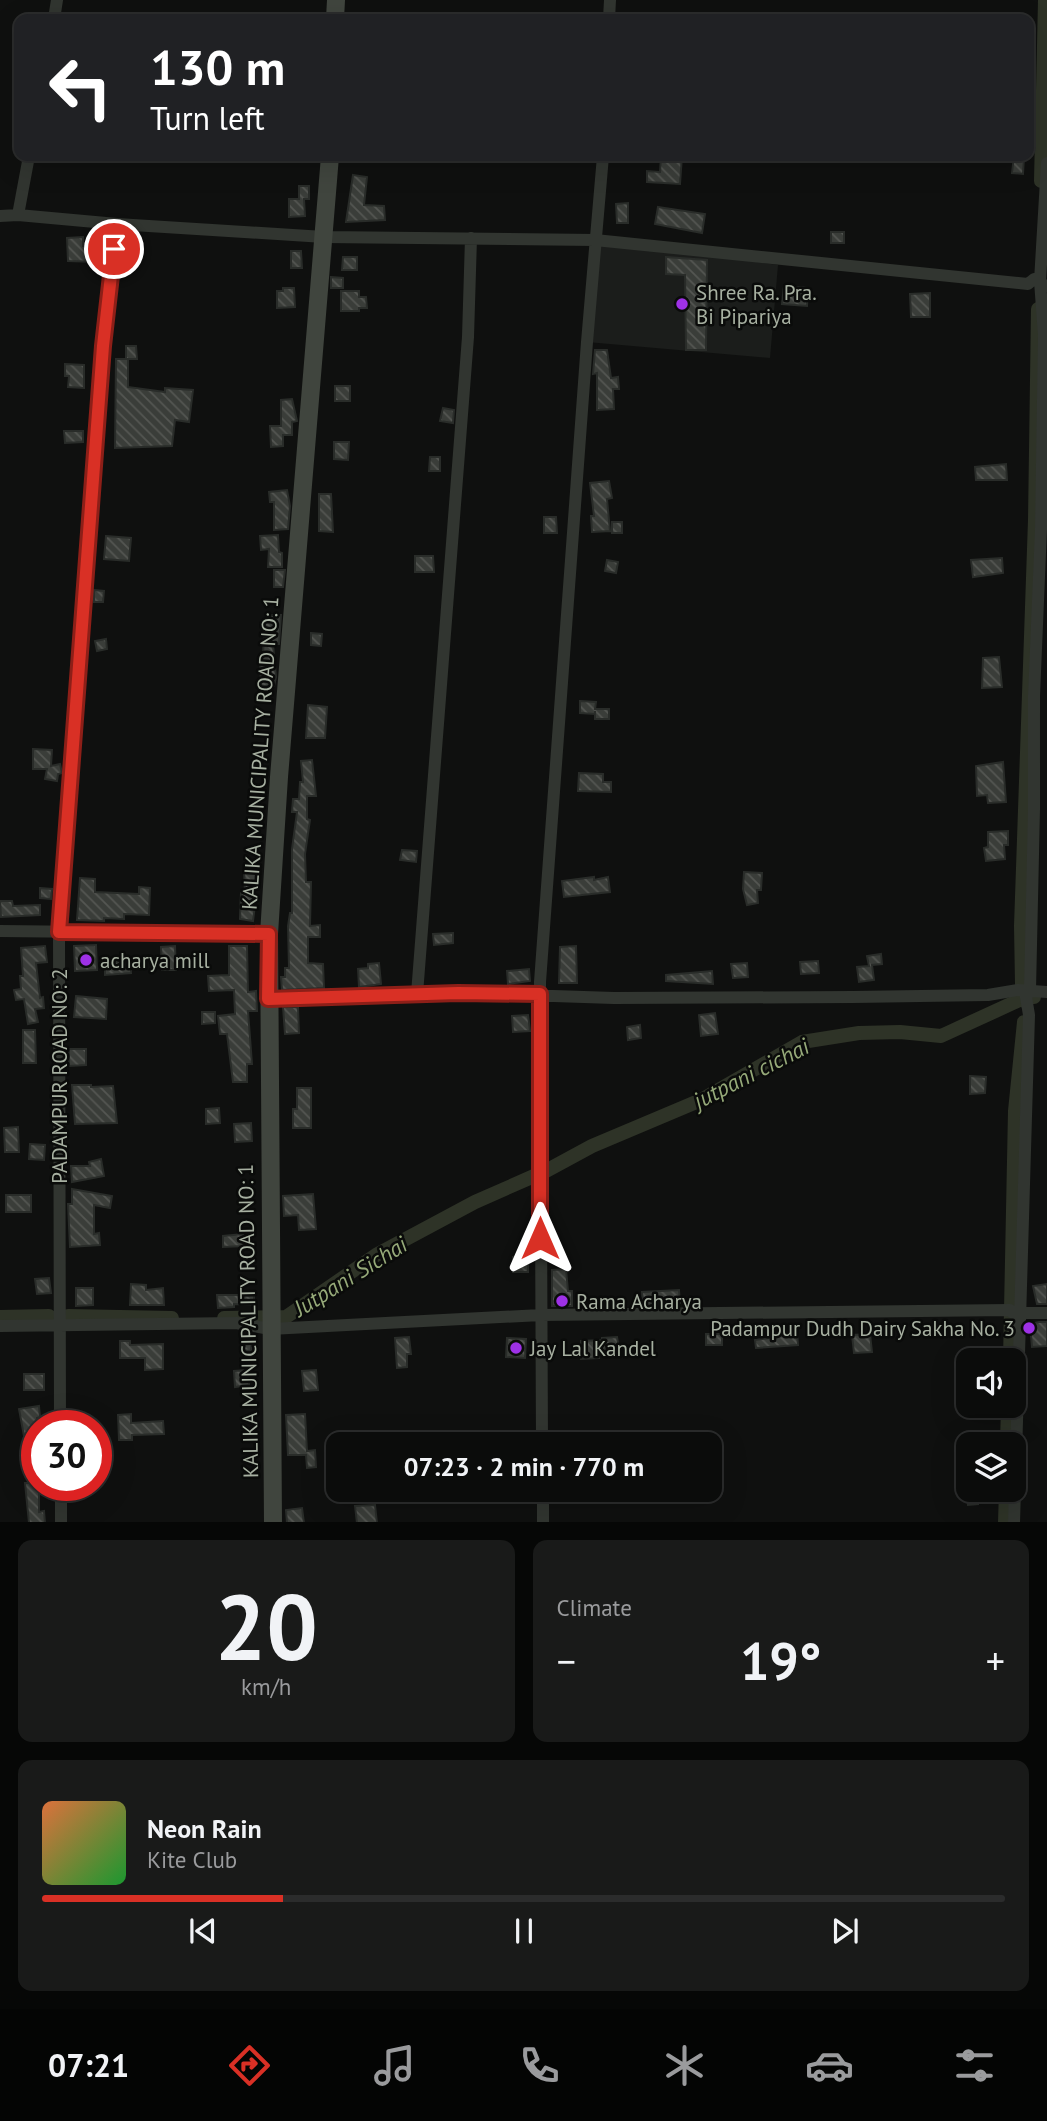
<!DOCTYPE html>
<meta charset="utf-8">
<style>
:root{--surface:#0b0c0b;--page:#191a19;--text:#f1f3f6;--muted:#9a9b9d;--line:#2b2c2c;--accent:#d93025}
body{margin:0;font-family:"PT Sans",sans-serif;background:var(--page);color:var(--text);height:100vh;display:flex;flex-direction:column;font-size:26px;white-space:nowrap}
*{box-sizing:border-box;margin:0}
p{font-size:23px;color:var(--muted)}
.icon{flex:none;width:38px;height:38px;fill:none;stroke:currentColor;stroke-width:2;stroke-linecap:round;stroke-linejoin:round}
.map{position:relative;height:1522px;overflow:hidden}
.sheet{display:flex;flex-direction:column;gap:18px;padding:18px;background:#060706;flex:1}
.sheet>*{flex:none}
.guide{position:absolute;left:14px;top:14px;width:1020px;height:147px;border-radius:14px;box-shadow:0 7px 28px #0002,0 0 0 2px var(--line);background:#202124;color:#fff;overflow:hidden}
.fabs{position:absolute;left:956px;top:1348px;display:grid;gap:14px}
.fabs a{display:grid;place-items:center;width:70px;height:70px;border-radius:14px;background:var(--surface);box-shadow:0 7px 28px #0002,0 0 0 2px var(--line);font-size:35px}
.speed{position:absolute;left:21px;top:1410px;display:flex;gap:14px;font-size:35px;font-weight:700;text-align:center}
.speed>*{display:grid;place-content:center;width:91px;height:91px;border-radius:50%;background:var(--surface);box-shadow:0 7px 28px #0002,0 0 0 2px var(--line);line-height:1}
.speed .limit{border:10px solid #d22;background:#fff;color:#111}
.pin{position:absolute;display:grid;place-items:center;width:60px;height:60px;color:#fff;margin:-30px;border:4px solid #fff;border-radius:50%;box-shadow:0 2px 7px #0007}
.me{position:absolute;width:77px;margin:-38px;rotate:0deg;stroke-linejoin:round;filter:drop-shadow(0 0 5px #0008)}
.turn{display:flex;align-items:center;gap:24px;height:147px;padding:0 21px;font-size:32px}
.turn .icon{width:91px;height:91px;stroke-width:2.5}
.turn b{display:block;font-size:49px;line-height:60px}
.big{font-size:52px;font-weight:700;line-height:1.1}
.sheet .tile{flex:1;display:flex;flex-direction:column;justify-content:center;gap:10px;min-width:0;padding:0 24px;border-radius:14px;background:var(--page)}
.sheet .dial{align-items:center;gap:0}
.dial b{font-size:91px;line-height:1}
.song{display:flex;align-items:center;gap:21px}
.cover{width:84px;height:84px;border-radius:10px;background:linear-gradient(135deg,hsl(20 70% 55%),hsl(130 70% 35%))}
.played{height:7px;border-radius:4px;background:linear-gradient(90deg,var(--accent) 25%,var(--line) 25%)}
.keys{display:flex;justify-content:space-around;direction:ltr}
.heat{display:flex;justify-content:space-between;align-items:center;font-size:38px;direction:ltr}
.sheet .tiles{flex:1;display:grid;gap:18px;grid-template-columns:1fr 1fr}
.tile:last-child{grid-column:span 2}
.trip{position:absolute;left:326px;top:1432px;width:396px;height:70px;border-radius:14px;background:var(--surface);box-shadow:0 7px 28px #0002,0 0 0 2px var(--line);font-weight:700;line-height:70px;text-align:center}
.tab-bar{display:flex;height:112px;justify-content:space-around;align-items:center;background:#040504;color:var(--muted)}
.tab-bar .icon{width:49px;height:49px}
.tab-bar .active{color:var(--accent)}
.tab-bar b{font-size:32px;color:var(--text)}
.map>svg:first-child{display:block}
.built{fill:#1b1d1b}
.lines{fill:none;stroke-linecap:round;stroke-linejoin:round}
.canal{stroke:#2e3327;stroke-width:14}
.building{fill:url(#building-back-hatch);stroke:#292c29;stroke-width:2}
.street{stroke:#313530;stroke-width:12}
.secondary{stroke:#40453e;stroke-width:18}
.route-casing{stroke:#8d1f18;stroke-width:18}
.route{stroke:#d93025;stroke-width:12}
.poi-dot{fill:#9e31e6;stroke:#0a0b0a;stroke-width:2.5}
.labels{text-anchor:middle;dominant-baseline:central;stroke-width:5;stroke-linejoin:round;paint-order:stroke}
.poi-label{font-size:21px;fill:#a7b0a1;stroke:#0a0b0a;text-anchor:start}
.street-label{font-size:21px;fill:#a7b0a1;stroke:#0a0b0a}
.water-label{font-size:23px;font-style:italic;fill:#96aa79;stroke:#0a0b0a}
</style>
<div class="map">
<svg width="1047" height="1523" viewBox="0 0 1047 1523">
<defs>
<pattern id="building-back-hatch" width="6" height="6" patternUnits="userSpaceOnUse" patternTransform="scale(1.75)"><rect width="6" height="6" fill="#3a3d39"/><path d="M-1 5l2 2M0 0l6 6M5-1l2 2" fill="none" stroke="#545652"/></pattern>
</defs>
<rect width="100%" height="100%" fill="#0f100f"/>
<path class="built" d="M595,240L778,265L770,358L587,342Z"/>
<g class="lines">
<path class="canal" d="M1041,181L1045,0
M1026,1002L1022,984L1021,926L1035,520L1038,309
M544,1172L592,1146L701,1100L802,1042L859,1033L900,1032L941,1036L1026,997H1034
M68,1316L172,1318
M0,1317L49,1316
M224,1318L286,1317L376,1255L475,1202L534,1176
M1010,1360L1015,1111L1024,1022
M1007,1444L1008,1405
M1005,1523L1006,1489"/>
</g>
<path class="building" d="M661,156H682L680,184L647,182V171L660,172Z
M1014,156L1024,157L1023,174L1012,173Z
M353,175L367,177L364,205L384,206L385,220L346,222Z
M299,186H309V199H304L305,216L289,217V199H299Z
M628,203V223H617L616,204Z
M658,207L705,214L702,233L655,224Z
M831,232H844V243H831Z
M83,237V246L103,245V257L97,258V262L68,261L67,238Z
M291,251H301L302,268H291Z
M343,257H357V270H342Z
M666,257L707,260L706,350H686L685,275L666,274Z
M331,277L343,278V288H331Z
M784,286L808,288L807,306L782,304Z
M283,288H294L295,307L277,308V291H283Z
M341,291H359V297H366L367,308H359V311H341Z
M930,293V317H911L910,294Z
M126,346H136L137,359H126Z
M595,350H607L611,378L618,377L619,389H613L614,409L597,410V373L593,374Z
M116,359H128V387L165,392V388L193,390L189,422L175,420L172,446L115,448Z
M65,364L84,365V388L68,387L69,376H65Z
M335,386H350V401H335Z
M292,399L297,421L292,422V435H283V446L271,447L270,426H281V400Z
M443,408L454,410L453,423L440,421Z
M64,431H83V442L65,443Z
M334,442H349L348,460L334,459Z
M430,457H440V471H429Z
M1006,464L1007,480H976L975,467Z
M609,481L612,498L607,499L610,531L592,532L591,516H594L590,483Z
M287,490L290,506L288,529L274,530V502H270L269,492Z
M319,494H331L333,532L319,531Z
M544,517H556L557,533H544Z
M612,522H622V533H612Z
M278,535L279,552L282,553V567H268L269,549L261,550L260,536Z
M106,536L131,538L129,561L104,559Z
M415,556H433L434,572H415Z
M1002,558L1003,573L973,577L971,560Z
M607,560L618,562L616,573L605,571Z
M274,570H285L283,587H274Z
M94,590L104,591L103,602H94Z
M271,615H281L279,644H273L276,677L274,686H261L260,654H263L265,620H270Z
M311,633L322,634L321,646L311,645Z
M106,639L107,649L97,651L95,641Z
M999,657L1002,687L982,688L983,658Z
M580,701L596,702L595,709H609V719H595V711V714L580,713Z
M308,705L327,707L325,738H306Z
M33,749L52,750L51,766L60,764L62,773L58,774L57,781L45,779L47,769H33Z
M312,760L316,796H307V819L310,820L305,854L306,882H311L310,926L320,925V937H308V963L323,964L324,988L282,990L281,977H285V968H289L288,926L290,913H292V849L297,812H292L293,799H299L300,782H303L301,761Z
M1003,762L1006,802L988,803L987,795L977,796L976,766Z
M579,773L603,774V782H611V792L578,791Z
M1008,831V845H1004L1005,859L986,861L984,848L988,847V832Z
M402,850L417,851L416,862L400,860Z
M255,868L256,882L252,904L255,905L253,921L240,919L241,893L245,894L244,869Z
M744,872L762,873L761,890H757L758,903L747,905L743,889Z
M594,877V880L608,877L610,892L564,897L562,881Z
M80,878L95,879V892L139,894V887L150,888L149,915L124,914V919L104,918V921L77,920Z
M40,888L52,889L51,899L40,898Z
M0,901H12L13,906L40,905V915L1,917Z
M453,933V943L434,945L433,934Z
M96,945L97,970L75,971L74,946Z
M45,946L47,962L36,963L40,998L43,997L44,1008L35,1009L38,1022L28,1024L24,999L16,1000L14,990L21,989L20,976H23L21,948Z
M175,946L176,970H162L161,947Z
M229,946H247L248,992L256,991L257,1011H248L252,1064H247V1082H233L227,1034H220L218,1016L235,1014L234,990L209,991L208,976L229,975Z
M576,946L577,983H559L560,947Z
M881,954L882,964L872,965L874,980L859,982L857,967L869,966L867,956Z
M130,961L131,973L105,975V962Z
M818,961L819,973L801,974L800,962Z
M379,963L381,984L359,987L358,969L368,968V964Z
M747,963L748,977L733,978L731,964Z
M529,969L530,981L508,984L507,971Z
M712,971L713,984L666,981V975Z
M76,996L107,999L106,1019L74,1017Z
M283,1007H298L299,1033L285,1034Z
M202,1012H215V1023L202,1024Z
M715,1013L718,1034L701,1036L699,1015Z
M528,1015L530,1031L513,1032L512,1016Z
M640,1025L641,1038L628,1040L627,1027Z
M23,1030H35L36,1063H23Z
M69,1049H86V1065L69,1066Z
M970,1076L986,1077L985,1093L970,1094Z
M72,1085H91V1087L113,1086L117,1123L75,1124Z
M297,1088H311V1128H293V1109H297Z
M219,1108L220,1123L206,1124V1109Z
M251,1123L252,1141L235,1142L234,1124Z
M18,1127L19,1152H5L4,1128Z
M30,1144L45,1145L44,1160L29,1159Z
M101,1159L104,1176L72,1182L71,1166H90L89,1162Z
M72,1189L112,1196L110,1208L94,1205V1234L99,1233L100,1245L70,1247L68,1204H72Z
M313,1194L316,1229L299,1230L298,1215L284,1216L283,1196Z
M6,1195H31V1212H6Z
M243,1234L244,1246L223,1247V1236Z
M528,1256V1272H513V1257Z
M566,1269L568,1291H572V1306H552V1270Z
M49,1278L51,1293L37,1294L35,1279Z
M131,1284L146,1285V1290L163,1288L164,1305H130Z
M1047,1284V1304H1037L1033,1286Z
M76,1288H93V1305L76,1306Z
M679,1290L680,1303L643,1305L642,1292Z
M240,1291H254V1305L234,1304V1307L218,1308L217,1295H240Z
M1039,1322H1047V1346L1032,1347L1030,1324Z
M797,1332L798,1345L756,1348L755,1340L784,1336V1333Z
M706,1334H722V1345H706Z
M870,1334L872,1352L854,1353L852,1335Z
M242,1335H252L251,1351L240,1350Z
M409,1337L411,1354H407V1367L397,1368L395,1338Z
M617,1337L619,1348L599,1350V1358L581,1359V1341L602,1340V1338Z
M507,1338L526,1339L525,1358L506,1357Z
M120,1341H130V1345L163,1344V1369L145,1370V1358H120Z
M248,1370L249,1385L235,1387L234,1371Z
M316,1370L318,1390L304,1391L302,1371Z
M24,1374H44V1390H24Z
M39,1406L40,1417L37,1418V1445L26,1447L19,1409Z
M131,1414V1423L163,1421L164,1434L132,1435V1440H119L118,1415Z
M305,1414L307,1451L315,1450L316,1467L307,1468L306,1455H288L286,1415Z
M25,1483H37L39,1486V1512L44,1511L45,1523H29Z
M977,1491L978,1504L968,1505L967,1492Z
M375,1505L377,1523H357L355,1506Z
M302,1508L304,1523H287L286,1510Z"/>
<g class="lines">
<path class="street" d="M54,19L57,0
M609,19L610,0
M18,215L29,156
M0,216L18,215L117,224L324,237L595,240L1028,284L1034,279L1046,286
M0,931L269,934
M417,994L468,337L471,238
M268,999L458,993L614,998L853,997L988,995L1018,990L1047,992
M0,1326L236,1323L270,1329L541,1315L1010,1310L1013,1313H1047
M60,1426L59,932L103,346L117,224
M542,1444L540,982L587,342L603,156
M61,1486V1523
M543,1489V1523
M1014,1523L1029,1015L1026,997L1030,990L1034,809V696L1041,529L1044,335L1040,281L1047,163"/>
<path class="secondary" d="M335,19L336,0
M273,1523L269,934L279,777L330,156"/>
</g>
<g class="lines">
<defs>
<path id="route" d="M114,249L103,346L59,932L269,934L268,999L458,993L540,994V1238"/>
</defs>
<use href="#route" class="route-casing"/>
<use href="#route" class="route"/>
</g>
<g class="poi-dot">
<circle cx="682" cy="304" r="7"/>
<circle cx="86" cy="960" r="7"/>
<circle cx="562" cy="1301" r="7"/>
<circle cx="1029" cy="1328" r="7"/>
<circle cx="516" cy="1348" r="7"/>
</g>
<g class="labels">
<g class="poi-label">
<text x="696" y="292">Shree Ra. Pra.<tspan x="696" dy="24">Bi Pipariya</tspan></text>
<text x="100" y="960">acharya mill</text>
<text x="576" y="1301">Rama Acharya</text>
<text x="1015" y="1328" text-anchor="end">Padampur Dudh Dairy Sakha No. 3</text>
<text x="530" y="1348">Jay Lal Kandel</text>
</g>
<g class="street-label">
<text transform="translate(260 753) rotate(-86)">KALIKA MUNICIPALITY ROAD NO: 1</text>
<text transform="translate(59 1076) rotate(-90)">PADAMPUR ROAD NO: 2</text>
<text transform="translate(248 1321) rotate(-91)">KALIKA MUNICIPALITY ROAD NO: 1</text>
</g>
<g class="water-label">
<text transform="translate(751 1073) rotate(-27)">jutpani cichai</text>
<text transform="translate(350 1276) rotate(-32)">Jutpani Sichai</text>
</g>
</g>
</svg>
<div class="fabs">
<a><svg class="icon" aria-label="sound" viewBox="0 0 24 24"><path d="M4 9h4l5-4v14l-5-4H4zM17 9q2 3 0 6"/></svg></a>
<a><svg class="icon" aria-label="layers" viewBox="0 0 24 24"><path d="M12 4l9 5-9 5-9-5zM3 14l9 5 9-5"/></svg></a>
</div>
<div class="speed"><div class="limit">30</div></div>
<div class="pin" style="left:114px;top:249px;background:#d93025"><svg class="icon" aria-label="arrive" viewBox="0 0 24 24"><path d="M6 21V4h12l-3 4 3 4H6"/></svg></div>
<svg class="me" style="left:540px;top:1238px" viewBox="-20 -20 40 40"><path d="M0-17L14 15 0 8-14 15z" fill="#d93025" stroke="#fff" stroke-width="4"/></svg>
<div class="trip">07:23 · 2 min · 770 m</div>
<div class="guide">
<div class="turn"><svg class="icon" aria-label="left" viewBox="0 0 24 24"><path d="M17 20v-9H6M10 6l-5 5 5 5"/></svg><div><b>130 m</b>Turn left</div></div>
</div>
</div>
<section class="sheet">
<div class="tiles">
<div class="tile dial"><b>20</b><p>km/h</p></div>
<div class="tile"><p>Climate</p>
<div class="heat"><a>−</a><b class="big">19°</b><a>+</a></div>
</div>
<div class="tile">
<div class="song"><i class="cover"></i><div><b>Neon Rain</b><p>Kite Club</p></div></div>
<div class="played"></div>
<div class="keys"><svg class="icon" aria-label="previous" viewBox="0 0 24 24"><path d="M18 5L8 12l10 7zM5 5v14"/></svg><svg class="icon" aria-label="pause" viewBox="0 0 24 24"><path d="M8 5v14M16 5v14"/></svg><svg class="icon" aria-label="next" viewBox="0 0 24 24"><path d="M6 5l10 7-10 7zM19 5v14"/></svg></div>
</div>
</div>
</section>
<nav class="tab-bar">
<b>07:21</b>
<svg class="icon active" aria-label="directions" viewBox="0 0 24 24"><path d="M12 3l9 9-9 9-9-9zM9 14v-3h6M13 9l2 2-2 2"/></svg>
<svg class="icon" aria-label="music" viewBox="0 0 24 24"><path d="M9 18V5l10-2v13"/><circle cx="6" cy="18" r="3"/><circle cx="16" cy="16" r="3"/></svg>
<svg class="icon" aria-label="phone" viewBox="0 0 24 24"><path d="M5 4h4l2 5-3 2q2 4 5 5l2-3 5 2v4C11 20 4 13 5 4z"/></svg>
<svg class="icon" aria-label="climate" viewBox="0 0 24 24"><path d="M12 3v18M4 7l16 10M4 17L20 7"/></svg>
<svg class="icon" aria-label="car" viewBox="0 0 24 24"><path d="M5 17H2v-5l4-1 3-4h7l3 4 3 1v5h-3M9 17h6M6 11h13"/><circle cx="7" cy="17" r="2"/><circle cx="17" cy="17" r="2"/></svg>
<svg class="icon" aria-label="filters" viewBox="0 0 24 24"><path d="M4 7h16M4 17h16"/><circle cx="9" cy="7" r="2"/><circle cx="15" cy="17" r="2"/></svg>
</nav>
